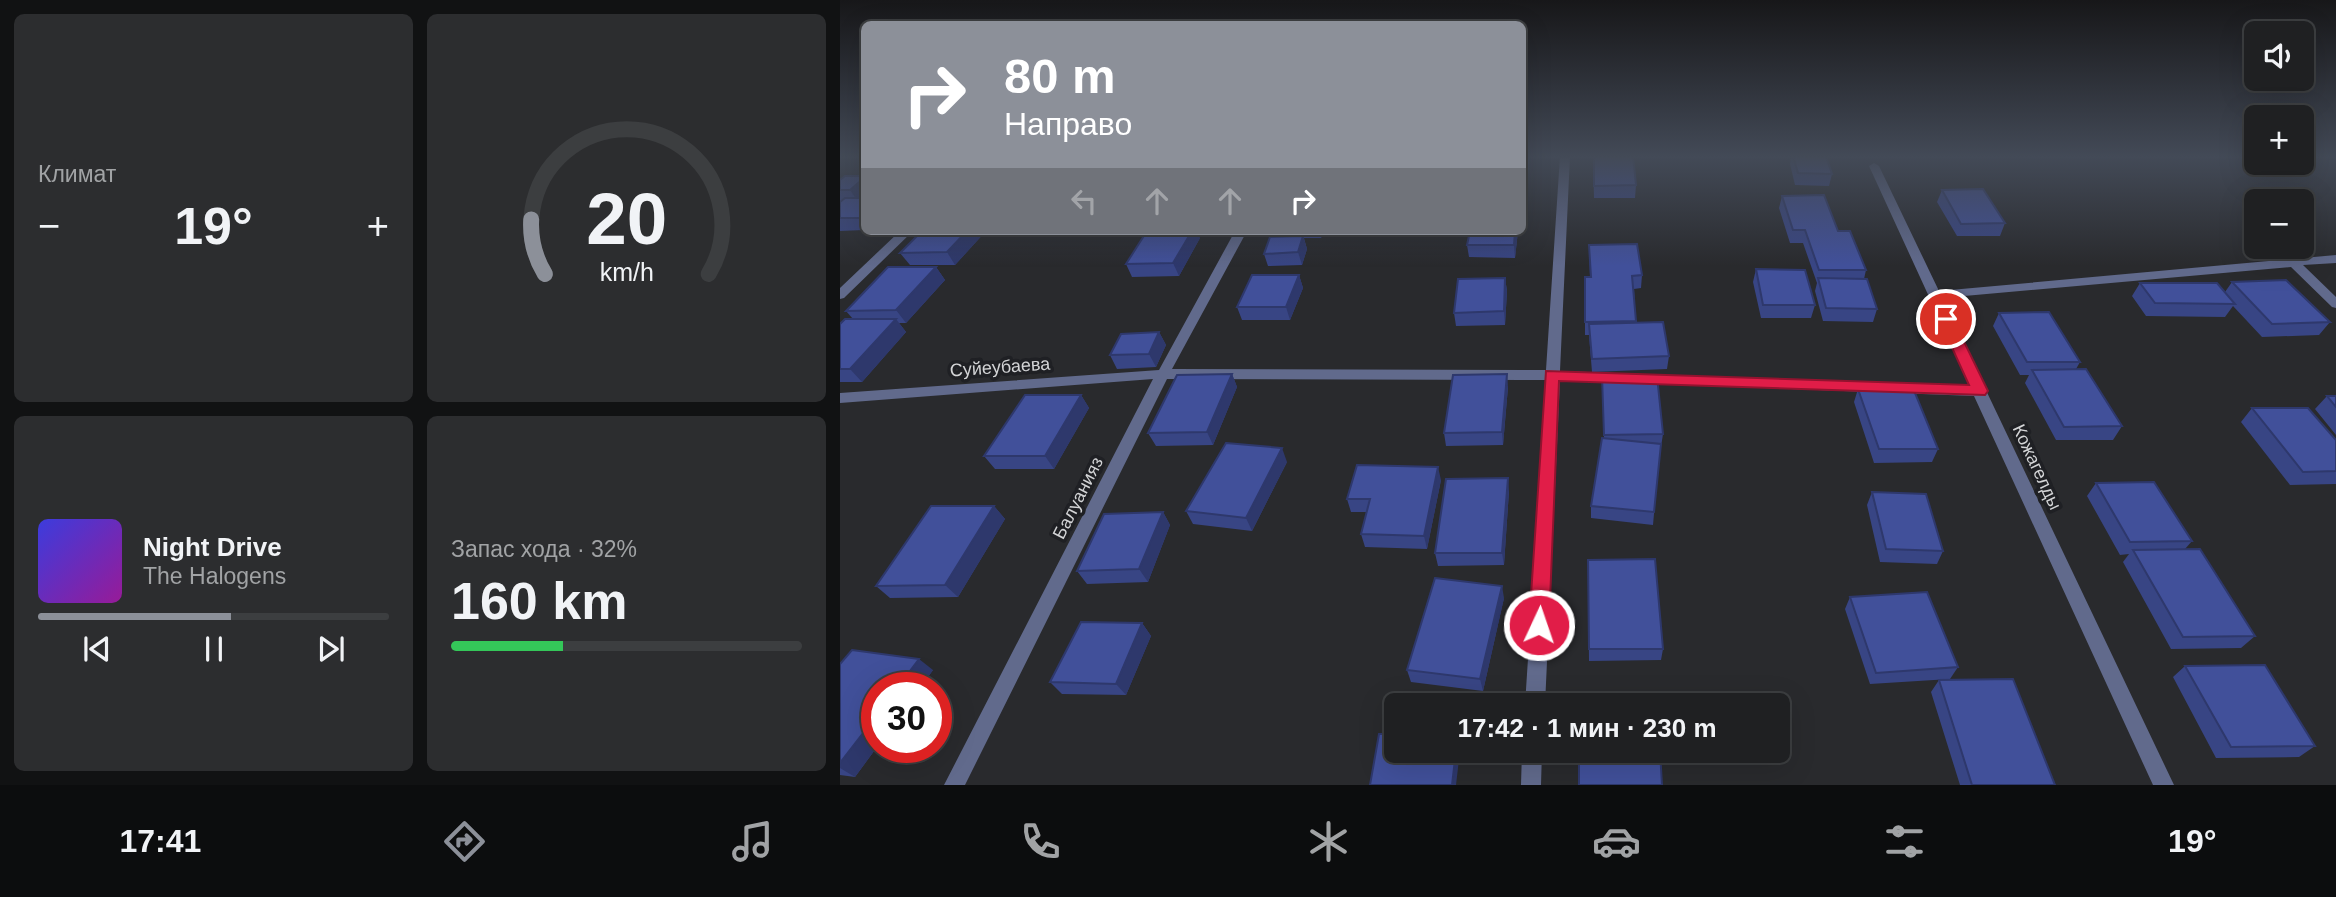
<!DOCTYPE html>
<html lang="ru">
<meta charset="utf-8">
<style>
:root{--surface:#1f2022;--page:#2c2d2f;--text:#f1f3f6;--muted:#a1a3a5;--line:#3c3e40;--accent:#8c9099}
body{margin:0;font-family:Arial,sans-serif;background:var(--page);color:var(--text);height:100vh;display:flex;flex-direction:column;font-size:26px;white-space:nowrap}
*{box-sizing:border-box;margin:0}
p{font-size:23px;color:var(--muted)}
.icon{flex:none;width:38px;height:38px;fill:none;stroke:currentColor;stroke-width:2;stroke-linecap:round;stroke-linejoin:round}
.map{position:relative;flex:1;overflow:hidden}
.details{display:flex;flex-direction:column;gap:14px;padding:14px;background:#111213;width:840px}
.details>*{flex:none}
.guide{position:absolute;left:21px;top:21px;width:665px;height:214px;border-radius:10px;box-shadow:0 7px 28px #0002,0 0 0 2px var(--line);background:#8c9099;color:#fff;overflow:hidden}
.buttons{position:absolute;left:1404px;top:21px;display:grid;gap:14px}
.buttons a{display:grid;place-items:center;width:70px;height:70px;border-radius:10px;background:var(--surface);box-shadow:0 7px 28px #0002,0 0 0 2px var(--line);font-size:35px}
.speed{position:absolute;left:21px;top:672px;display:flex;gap:14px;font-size:35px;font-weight:700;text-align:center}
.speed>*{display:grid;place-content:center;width:91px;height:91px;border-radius:50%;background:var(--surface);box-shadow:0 7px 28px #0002,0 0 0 2px var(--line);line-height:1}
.speed .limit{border:10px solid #d22;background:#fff;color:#111}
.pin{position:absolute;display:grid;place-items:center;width:60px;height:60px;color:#fff;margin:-30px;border:4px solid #fff;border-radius:50%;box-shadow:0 2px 7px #0007}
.me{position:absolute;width:77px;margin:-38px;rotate:3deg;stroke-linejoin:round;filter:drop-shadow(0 0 5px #0008)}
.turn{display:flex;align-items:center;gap:24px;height:147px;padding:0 28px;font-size:32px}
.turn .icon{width:91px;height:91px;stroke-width:2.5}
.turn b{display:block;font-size:49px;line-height:60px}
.lanes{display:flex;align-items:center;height:66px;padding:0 28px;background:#0003;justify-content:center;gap:35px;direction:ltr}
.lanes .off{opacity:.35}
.big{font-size:52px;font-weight:600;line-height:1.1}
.details .tile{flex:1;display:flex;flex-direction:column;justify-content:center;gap:10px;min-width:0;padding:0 24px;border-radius:10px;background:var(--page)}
.details .dial{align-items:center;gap:0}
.dial svg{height:182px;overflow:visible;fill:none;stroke:var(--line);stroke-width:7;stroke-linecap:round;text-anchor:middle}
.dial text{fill:var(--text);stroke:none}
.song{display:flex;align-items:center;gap:21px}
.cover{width:84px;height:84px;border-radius:10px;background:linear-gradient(135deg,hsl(240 70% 55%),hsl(300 70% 35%))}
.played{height:7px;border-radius:4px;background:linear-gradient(90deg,var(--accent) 55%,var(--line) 55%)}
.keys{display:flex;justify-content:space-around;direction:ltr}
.heat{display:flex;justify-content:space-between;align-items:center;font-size:38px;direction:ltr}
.charge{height:10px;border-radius:5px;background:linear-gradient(90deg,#34c759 32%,var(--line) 0)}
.details .tiles{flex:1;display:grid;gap:14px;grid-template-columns:repeat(2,1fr)}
.trip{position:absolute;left:544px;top:693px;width:406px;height:70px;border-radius:10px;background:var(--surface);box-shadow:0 7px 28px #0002,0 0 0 2px var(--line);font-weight:600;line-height:70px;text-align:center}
.tab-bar{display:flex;height:112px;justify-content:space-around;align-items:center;background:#0c0d0e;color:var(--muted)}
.tab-bar .icon{width:49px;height:49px}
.tab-bar .selected{color:var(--accent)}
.tab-bar b{font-size:32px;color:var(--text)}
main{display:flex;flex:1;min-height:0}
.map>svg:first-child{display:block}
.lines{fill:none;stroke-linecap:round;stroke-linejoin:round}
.street{fill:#616a8c;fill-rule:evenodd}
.wall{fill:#384584}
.shaded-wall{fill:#2e386c}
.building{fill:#41509a;stroke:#2e386c;stroke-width:2}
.route{fill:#e11d48;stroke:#92132f;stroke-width:2}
.labels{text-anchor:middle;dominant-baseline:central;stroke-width:7;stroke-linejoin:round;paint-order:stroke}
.street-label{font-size:18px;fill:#d3d4d6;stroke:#1f2024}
</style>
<main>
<section class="details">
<div class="tiles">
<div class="tile"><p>Климат</p>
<div class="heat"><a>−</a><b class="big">19°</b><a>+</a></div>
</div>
<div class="tile dial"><svg viewBox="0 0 100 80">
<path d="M14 69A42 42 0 1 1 86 69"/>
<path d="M14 69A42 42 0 0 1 8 45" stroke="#8c9099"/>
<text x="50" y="56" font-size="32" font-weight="700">20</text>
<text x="50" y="72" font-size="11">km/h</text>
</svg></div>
<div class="tile">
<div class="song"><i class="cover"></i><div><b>Night Drive</b><p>The Halogens</p></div></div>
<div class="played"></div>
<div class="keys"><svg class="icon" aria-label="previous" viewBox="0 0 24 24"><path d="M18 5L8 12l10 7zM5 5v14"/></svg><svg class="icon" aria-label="pause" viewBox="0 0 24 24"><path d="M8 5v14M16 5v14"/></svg><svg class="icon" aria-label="next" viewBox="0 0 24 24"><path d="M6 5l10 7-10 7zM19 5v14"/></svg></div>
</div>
<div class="tile"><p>Запас хода · 32%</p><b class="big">160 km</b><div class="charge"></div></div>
</div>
</section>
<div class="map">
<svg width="1496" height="785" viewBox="0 0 1496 785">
<rect width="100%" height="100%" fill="#292a2d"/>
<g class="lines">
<path class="street" d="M720,156H730L720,371L1130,386L1029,166L1034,163L1039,166L1099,291L1496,255V263L1463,265L1496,297V308L1492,307L1451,267L1102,298L1334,785H1313L1134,396L720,380L705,705H685L706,380L327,379L125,785H104L313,379L0,403V393L319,370L395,231H407L332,369L706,370Z
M60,231H73L4,298L0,299V288Z
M682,751H702L701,785H681Z"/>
</g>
<path class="wall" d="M682,156H689L687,186H682Z
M753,156L796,185L795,198H754Z
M951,156H986L992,174L989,186L955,185L950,164Z
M24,176V230L0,231V180Z
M1102,190L1165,223L1160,236H1117L1097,202Z
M942,196L998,231L1026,270L1024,279L1037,309L1033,322L983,321L975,291L977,283L963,243H950L939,208Z
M146,231L115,265H70L60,253Z
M437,231H484L481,238H464L467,249L462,265L428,266L424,254L438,237Z
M630,231H678L675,258L629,257L627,245Z
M360,238L339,276L292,277L286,264Z
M749,245L802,275L801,288L794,289L796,323L829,356L827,369L752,372L749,335H745V277H750Z
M96,267L105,280L66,323H59L66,332L22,382H0V324L13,319L6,311Z
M916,269L975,305L971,318H921L913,282Z
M459,275L463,288L450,320H402L397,307Z
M665,278L667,291L665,325L616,326L614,313Z
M1392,282L1490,322L1479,335L1422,337L1393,306L1385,317L1306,316L1292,296L1300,283L1385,292Z
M1159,313L1240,362L1236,369L1282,426L1273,440H1216L1185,383L1189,375H1180L1153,326Z
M319,332L326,345L316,367L277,369L270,355Z
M392,374L397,387L373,445L316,446L308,433Z
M762,376L823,434L821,447H820L813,525L751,518V506L764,438Z
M668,387L663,445L606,446L604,433Z
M1018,389L1098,449L1092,462L1034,463L1014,402Z
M241,395L249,408L214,469H155L144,456Z
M1487,396H1496V435L1475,409Z
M1412,408L1496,440V484L1450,485L1401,422Z
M447,462L412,531L353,524L346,511Z
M601,480L587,549L525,547L521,534L527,512H511L507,499Z
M1256,483L1352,541L1345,549L1415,636L1401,648L1331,649L1283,562L1289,554L1280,555L1247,496Z
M669,491L664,565L598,566L595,553Z
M1032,492L1103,551L1097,564L1040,562L1027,505Z
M154,506L165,519L118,597L50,598L36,586Z
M323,512L330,525L308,582L247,584L237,571Z
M748,560L823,649L821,660L749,661Z
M1010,597L1118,667L1110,679L1030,684L1005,609Z
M664,598L643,691L571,682L567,670Z
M302,623L311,636L286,695L222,694L210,682Z
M0,664L93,670L80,688H37V747L15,777L0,775Z
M1345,666L1475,746L1459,757L1376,758L1333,677Z
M1099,680L1215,785H1120L1091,692Z"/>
<path class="shaded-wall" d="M687,156H689L687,186L686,174Z
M24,178V198L19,203L10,190Z
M24,214V224L20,218Z
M127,231H146L115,265L107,252Z
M352,231H358L360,238L339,276L333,263Z
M479,231H484L481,238Z
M675,231H678L675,258L674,245Z
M463,236L467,249L462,265L458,252Z
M96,267L105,280L66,323L56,310Z
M459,275L463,288L450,320L446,307Z
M665,278L667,291L665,325L664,311Z
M56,319L66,332L22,382L10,369Z
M319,332L326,345L316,367L309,354Z
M392,374L397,387L373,445L367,432Z
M667,374L668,387L663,445L662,432Z
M241,395L249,408L214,469L205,456Z
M442,448L447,462L412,531L406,518Z
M598,467L601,480L587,549L584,536Z
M668,478L669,491L664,565L662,553Z
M154,506L165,519L118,597L105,585Z
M323,512L330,525L308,582L299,569Z
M662,586L664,598L643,691L640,679Z
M302,623L311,636L286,695L276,684Z
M79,659L93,670L80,688H57Z
M37,715V747L15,777L0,768V763Z
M616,751H620L616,785H612Z"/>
<path class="building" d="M682,156H687L686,174H682Z
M754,156H793L796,185L754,186Z
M953,156H986L992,174L958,173Z
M5,176H24V178L10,190H0V180Z
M1143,189L1165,223L1121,224L1102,190Z
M984,195L998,231H1010L1026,270H979L965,230H953L942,196Z
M5,198H24V214L20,218H0V202Z
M82,231H127L107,252L60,253Z
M307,231H352L333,263L286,264Z
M630,231H675L674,245H627Z
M463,236L458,252L424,254L430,237Z
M797,244L802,275L792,276L796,321L745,322V277H751L749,245Z
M48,267H96L56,310L6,311Z
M916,269L965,270L975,305H923Z
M412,275H459L446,307H397Z
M665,278L664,311L614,313L618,279Z
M978,278L1027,279L1037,309L986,308Z
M1446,280L1490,322L1432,324L1392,282Z
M1300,283H1377L1395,304L1315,303Z
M1209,312L1240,362H1187L1159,313Z
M5,319H56L10,369H0V324Z
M823,322L829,356L752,359L749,324Z
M319,332L309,354L270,355L281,334Z
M1246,369L1282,426L1224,427L1192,370Z
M392,374L367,432L308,433L337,375Z
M667,374L662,432L604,433L613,375Z
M762,376H817L823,434L764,435Z
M1073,388L1098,449H1039L1018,389Z
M185,395H241L205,456H144Z
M1487,396H1496V407Z
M1412,408H1468L1496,440V471L1463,472Z
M762,438L821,444L814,512L751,506Z
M386,443L442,448L406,518L346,511Z
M517,465L598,467L584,536L521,534L530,499H507Z
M668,478L662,553H595L606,479Z
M1314,482L1352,541L1290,542L1256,483Z
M1032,492L1086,494L1103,551L1046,549Z
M91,506H154L105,585L36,586Z
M323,512L299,569L237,571L264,514Z
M1360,549L1415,636L1343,637L1293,550Z
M815,559L823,649H749L748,560Z
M595,578L662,586L640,679L567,670Z
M1087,592L1118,667L1036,673L1010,597Z
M241,622L302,623L276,684L210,682Z
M12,650L79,659L57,688H37V715L0,763V664Z
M1425,665L1475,746L1391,747L1345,666Z
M1173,679L1215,785H1132L1099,680Z
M816,700V705H739V701Z
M539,734H556V751H616L612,785H530Z
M739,751H820L822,785H739Z"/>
<linearGradient id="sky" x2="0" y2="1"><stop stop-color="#171719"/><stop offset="0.59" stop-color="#434a57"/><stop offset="1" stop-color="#434a57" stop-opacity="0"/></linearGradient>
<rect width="1496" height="266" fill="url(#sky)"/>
<path class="route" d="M1106,315L1113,319L1148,391L1145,395L719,381L709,625L706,632L699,635L692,632L689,625L706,371L1129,385L1099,319Z"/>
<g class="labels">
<g class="street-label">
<text transform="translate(160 367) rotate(-4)">Суйеубаева</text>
<text transform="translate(1197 467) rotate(65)">Кожагелды</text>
<text transform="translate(238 498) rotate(-63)">Балуанияз</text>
</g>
</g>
</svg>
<div class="buttons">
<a><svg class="icon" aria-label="sound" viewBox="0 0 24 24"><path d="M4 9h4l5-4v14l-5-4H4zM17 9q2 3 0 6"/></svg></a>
<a>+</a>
<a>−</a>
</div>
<div class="speed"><div class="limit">30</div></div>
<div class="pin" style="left:1106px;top:319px;background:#d93025"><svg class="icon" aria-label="arrive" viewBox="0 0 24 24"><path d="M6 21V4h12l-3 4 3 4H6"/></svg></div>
<svg class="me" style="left:699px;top:625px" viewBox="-20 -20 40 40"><circle r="17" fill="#e11d48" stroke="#fff" stroke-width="3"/><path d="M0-11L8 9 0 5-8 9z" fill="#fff"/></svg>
<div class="trip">17:42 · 1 мин · 230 m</div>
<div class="guide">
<div class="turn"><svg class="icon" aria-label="right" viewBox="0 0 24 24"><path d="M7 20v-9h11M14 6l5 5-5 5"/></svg><div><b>80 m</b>Направо</div></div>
<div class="lanes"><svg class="icon off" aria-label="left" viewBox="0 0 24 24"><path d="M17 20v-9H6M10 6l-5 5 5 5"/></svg><svg class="icon off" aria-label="ahead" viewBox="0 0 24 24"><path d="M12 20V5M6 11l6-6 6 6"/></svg><svg class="icon off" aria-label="ahead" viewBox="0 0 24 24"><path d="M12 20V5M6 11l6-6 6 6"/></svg><svg class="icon" aria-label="right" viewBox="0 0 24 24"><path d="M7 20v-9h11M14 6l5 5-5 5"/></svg></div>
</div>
</div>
</main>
<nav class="tab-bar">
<b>17:41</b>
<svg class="icon selected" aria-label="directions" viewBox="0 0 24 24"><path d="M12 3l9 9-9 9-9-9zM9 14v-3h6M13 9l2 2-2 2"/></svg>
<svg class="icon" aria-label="music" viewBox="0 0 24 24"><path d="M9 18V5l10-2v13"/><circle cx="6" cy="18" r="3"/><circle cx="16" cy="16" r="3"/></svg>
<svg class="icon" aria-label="phone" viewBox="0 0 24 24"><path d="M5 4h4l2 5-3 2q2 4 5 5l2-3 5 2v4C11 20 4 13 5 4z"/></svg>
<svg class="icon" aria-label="climate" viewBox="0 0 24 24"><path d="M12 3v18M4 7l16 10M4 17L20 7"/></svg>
<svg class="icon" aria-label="car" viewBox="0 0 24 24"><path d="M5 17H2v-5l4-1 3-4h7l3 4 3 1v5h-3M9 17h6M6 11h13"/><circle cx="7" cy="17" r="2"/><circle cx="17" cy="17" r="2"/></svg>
<svg class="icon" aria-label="filters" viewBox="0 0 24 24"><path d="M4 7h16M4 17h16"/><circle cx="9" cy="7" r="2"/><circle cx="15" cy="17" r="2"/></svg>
<b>19°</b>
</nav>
